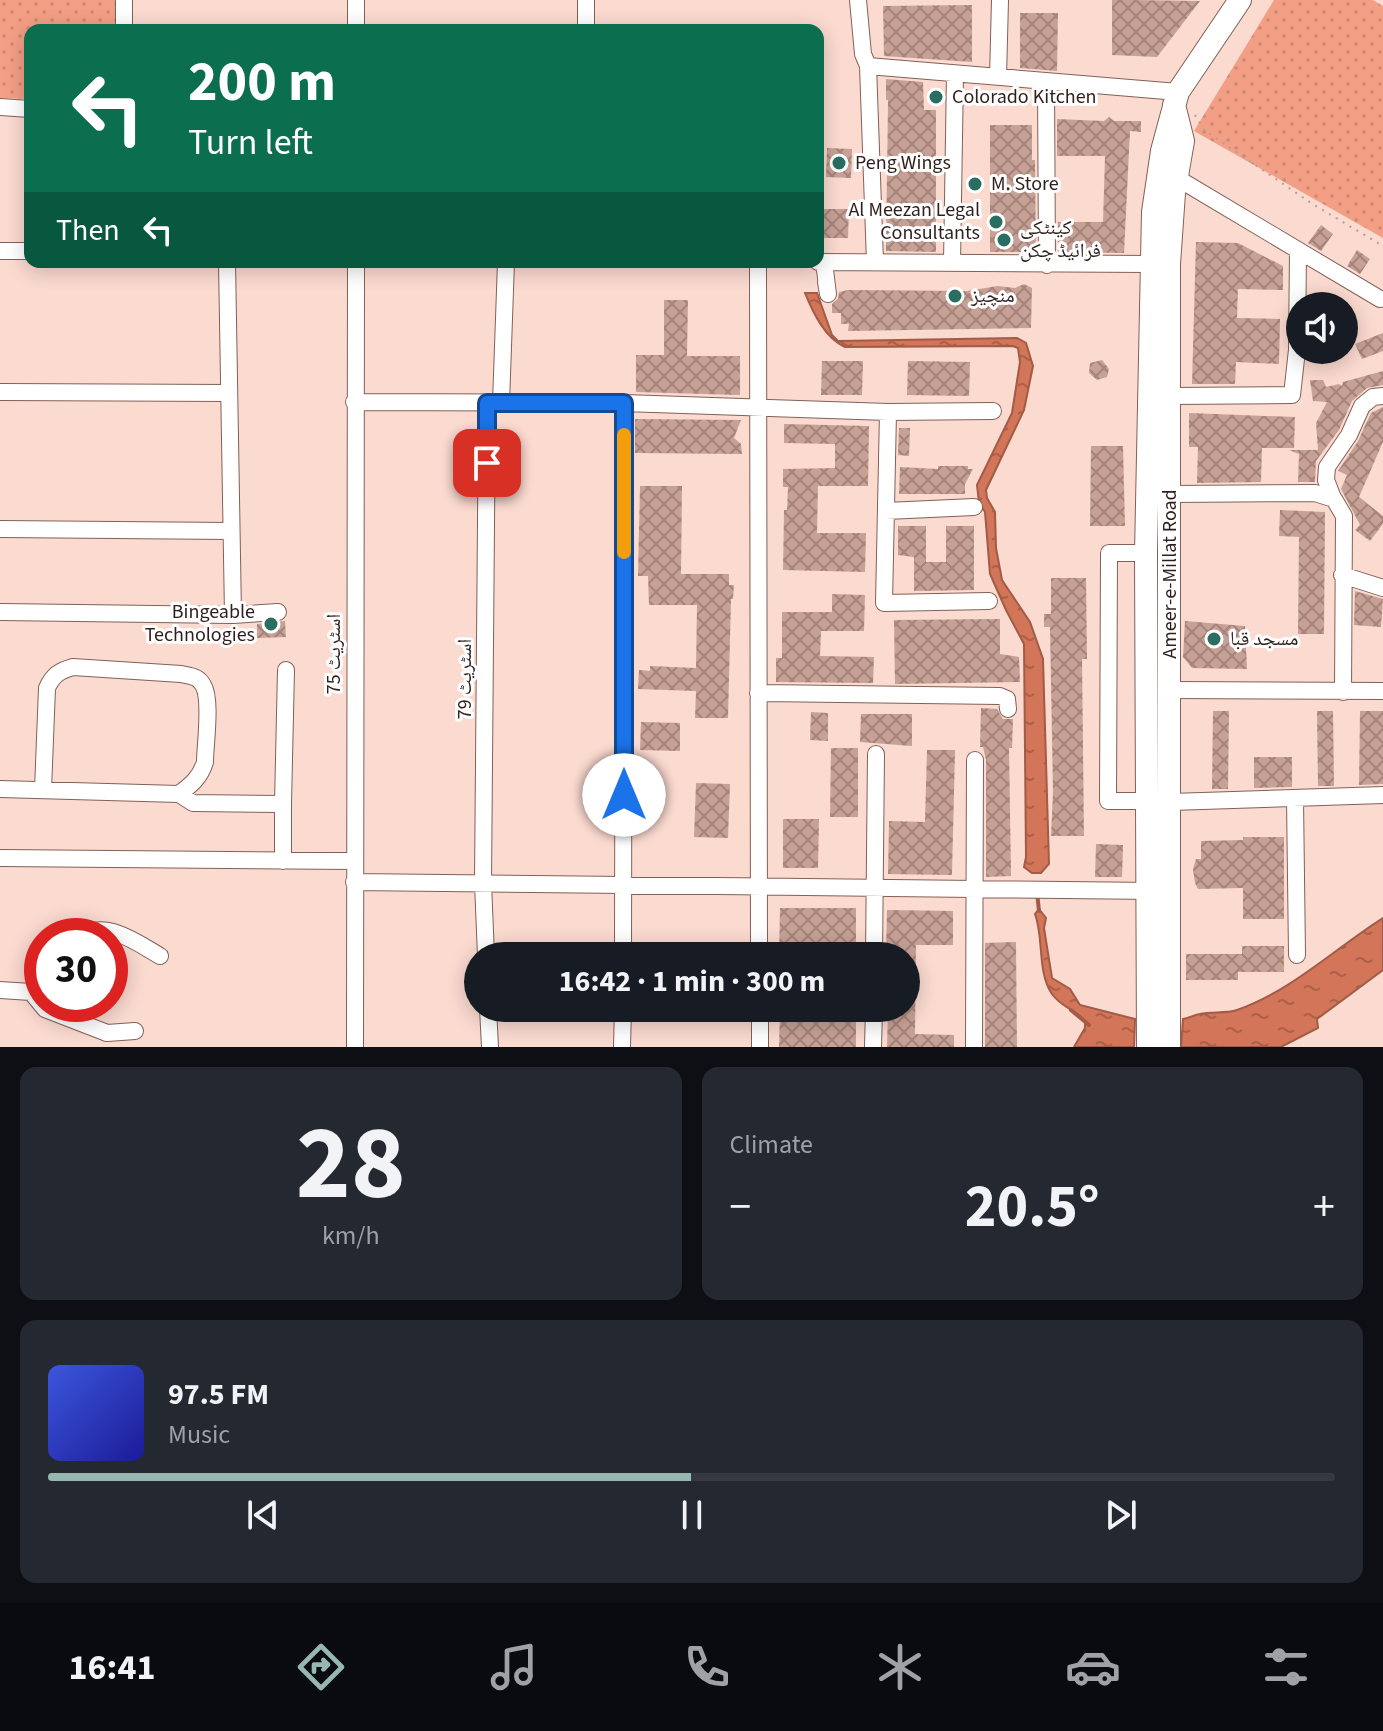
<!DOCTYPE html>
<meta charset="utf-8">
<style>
:root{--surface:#171b24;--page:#242831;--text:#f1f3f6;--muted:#9ea1a6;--line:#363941;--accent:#97b7b2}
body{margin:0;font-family:"Source Sans 3","Noto Naskh Arabic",sans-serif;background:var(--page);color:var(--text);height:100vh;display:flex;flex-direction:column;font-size:30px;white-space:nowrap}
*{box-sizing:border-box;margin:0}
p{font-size:26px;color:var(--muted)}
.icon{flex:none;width:44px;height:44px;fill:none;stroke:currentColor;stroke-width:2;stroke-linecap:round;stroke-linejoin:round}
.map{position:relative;height:1047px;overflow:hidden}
.sheet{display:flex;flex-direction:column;gap:20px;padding:20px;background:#0d0f14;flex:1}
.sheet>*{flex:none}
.guide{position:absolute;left:24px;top:24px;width:800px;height:244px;border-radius:16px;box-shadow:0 4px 20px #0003;background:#0b6e4f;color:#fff;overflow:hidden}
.controls{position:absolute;left:1286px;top:292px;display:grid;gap:16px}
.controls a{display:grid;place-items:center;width:72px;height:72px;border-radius:50%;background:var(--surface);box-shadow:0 4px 20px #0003;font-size:40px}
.speed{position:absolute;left:24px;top:918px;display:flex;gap:16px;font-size:40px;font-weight:700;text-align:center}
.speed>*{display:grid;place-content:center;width:104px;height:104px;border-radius:50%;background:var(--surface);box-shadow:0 4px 20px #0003;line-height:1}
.speed .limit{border:12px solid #d22;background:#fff;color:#111}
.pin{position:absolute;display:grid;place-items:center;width:68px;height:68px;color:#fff;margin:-34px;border-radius:16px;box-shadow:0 4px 12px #0006}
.me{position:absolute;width:88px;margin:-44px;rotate:0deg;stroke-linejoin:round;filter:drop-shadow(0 0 6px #0008)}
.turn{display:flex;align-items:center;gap:28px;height:168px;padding:0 32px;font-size:36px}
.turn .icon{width:104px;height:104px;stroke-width:2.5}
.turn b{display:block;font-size:56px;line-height:68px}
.then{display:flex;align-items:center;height:76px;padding:0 32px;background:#0003;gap:16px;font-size:30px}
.big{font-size:60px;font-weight:700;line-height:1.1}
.sheet .widget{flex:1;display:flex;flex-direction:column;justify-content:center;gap:12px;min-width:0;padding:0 28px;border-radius:16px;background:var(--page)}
.sheet .dial{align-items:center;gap:0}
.dial b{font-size:104px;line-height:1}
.song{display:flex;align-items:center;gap:24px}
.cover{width:96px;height:96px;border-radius:12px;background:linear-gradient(135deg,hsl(230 70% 55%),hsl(240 70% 35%))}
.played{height:8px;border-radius:4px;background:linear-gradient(90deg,var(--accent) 50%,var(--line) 50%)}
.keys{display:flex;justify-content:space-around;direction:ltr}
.heat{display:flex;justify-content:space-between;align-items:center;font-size:44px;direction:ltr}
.sheet .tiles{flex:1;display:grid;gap:20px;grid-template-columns:1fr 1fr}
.widget:last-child{grid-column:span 2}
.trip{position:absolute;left:464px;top:942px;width:456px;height:80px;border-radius:40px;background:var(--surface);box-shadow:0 4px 20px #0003;font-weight:700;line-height:80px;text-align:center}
.tab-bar{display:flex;height:128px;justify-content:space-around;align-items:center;background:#090b0e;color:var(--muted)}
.tab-bar .icon{width:56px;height:56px}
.tab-bar .current{color:var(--accent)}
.tab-bar b{font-size:36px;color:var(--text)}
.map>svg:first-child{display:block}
.grass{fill:url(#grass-dots)}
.water{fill:url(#water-ripples);stroke:#a25b46;stroke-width:2}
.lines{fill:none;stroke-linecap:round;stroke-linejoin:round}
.stream{stroke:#a25b46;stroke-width:4}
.building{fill:url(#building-cross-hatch)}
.minor-casing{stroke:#836056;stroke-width:18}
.major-casing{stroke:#836056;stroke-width:24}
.path{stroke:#b89d95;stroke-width:2;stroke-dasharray:2 6;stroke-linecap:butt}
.minor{stroke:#fff;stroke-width:16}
.major{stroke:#fff;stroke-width:22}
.route-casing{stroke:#114b97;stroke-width:20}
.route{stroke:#1a73e8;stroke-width:14}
.slow{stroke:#f59e0b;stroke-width:14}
.poi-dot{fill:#296e60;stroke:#fff;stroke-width:3}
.labels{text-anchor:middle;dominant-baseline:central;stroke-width:6;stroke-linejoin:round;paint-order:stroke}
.poi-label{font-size:20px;fill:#2e1f1b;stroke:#fff;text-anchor:start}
.street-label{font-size:20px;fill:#2e1f1b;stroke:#fff}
</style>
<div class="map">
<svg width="1383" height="1047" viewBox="0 0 1383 1047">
<defs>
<pattern id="grass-dots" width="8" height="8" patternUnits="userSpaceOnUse" patternTransform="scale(2)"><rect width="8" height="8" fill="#f39f86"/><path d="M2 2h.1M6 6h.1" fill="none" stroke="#d18873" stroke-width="1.8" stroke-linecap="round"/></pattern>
<pattern id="water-ripples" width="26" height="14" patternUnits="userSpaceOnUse" patternTransform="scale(2)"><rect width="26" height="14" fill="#d37559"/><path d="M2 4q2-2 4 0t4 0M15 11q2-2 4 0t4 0" fill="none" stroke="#ac5f49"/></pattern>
<pattern id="building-cross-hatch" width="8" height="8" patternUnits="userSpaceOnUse" patternTransform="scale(2)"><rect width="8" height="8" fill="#c8a196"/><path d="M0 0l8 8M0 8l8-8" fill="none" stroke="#a3837a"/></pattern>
</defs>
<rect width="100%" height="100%" fill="#fbdad0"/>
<path class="grass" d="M0,0H115L116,30H30V99L0,98Z
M1274,0H1373L1383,6V238L1194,131Z"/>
<path class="water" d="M805,293H817L832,335L838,341L1017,338L1026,343L1033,366L1024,410L986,490L987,498L995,512L996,548L1002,580L1030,622L1043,659L1049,864L1041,873H1032L1024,867L1026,857L1024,644L1006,610L990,574L985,512L979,503L977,485L1012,413L1020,362L1018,348L1013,346L845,347C825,338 813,313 805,293Z
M1039,909L1046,918L1044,928L1052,978L1070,989L1080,1005L1135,1019L1134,1047H1074L1085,1028V1021C1076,1010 1061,1007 1052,994C1037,972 1044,938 1035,914Z
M1383,918V970L1317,1019L1318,1028L1281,1047H1181L1183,1019C1190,1018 1194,1015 1200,1014C1212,1011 1225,1014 1237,1010C1293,990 1334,949 1383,918Z"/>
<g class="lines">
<path class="stream" d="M1037,892L1039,911
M1071,1010L1089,1025"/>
</g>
<path class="building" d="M1112,0H1134L1200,1L1157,57L1112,55Z
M972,5V62L884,56L883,6Z
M1020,13H1058L1057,71L1020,68Z
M886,79L923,82L924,110H936V252L886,251L888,100H886Z
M1109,117L1114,121H1141V132L1130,131L1124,253L1058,252V222H1103L1105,156H1057V119L1104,121Z
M990,125H1032V160H1035L1036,252H990Z
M827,148L852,149L851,178L826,177Z
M824,209H849L848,238H823Z
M1321,225L1333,234L1321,251L1308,243Z
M1196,242L1238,243L1283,266V290L1238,289L1237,318L1280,319L1279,364L1236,362L1235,384H1192Z
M1357,250L1370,259L1360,274L1347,266Z
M1024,284L1032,288L1031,328L848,331L849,324H841V313H832V304L838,299L839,292L848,290L967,291L998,286L1015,288Z
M664,300H688L687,356H740V395L636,392V355H664Z
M1383,333V351L1362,359L1355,344Z
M1102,360L1109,369L1107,377L1097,380L1089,373L1090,363Z
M822,361H863L862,395H821Z
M908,361L970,362L969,396L907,395Z
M1383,371V385L1367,388L1352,401L1339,430L1316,461L1315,482H1298L1299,454L1289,450H1318L1316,423L1327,402L1313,401L1310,380H1323L1326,387L1339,384L1342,386L1343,382Z
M1383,407V442L1359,497L1383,516V524L1370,541L1355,530L1360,525L1341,489L1347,475L1338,471L1358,441L1371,413Z
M1189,413L1295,417L1294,448H1262L1261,482L1197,483L1198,447H1189Z
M635,419L741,420L734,438L741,444L742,454L635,453Z
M784,424L869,426L868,486H818L817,533H866L865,572L783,570L784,510H787L788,487H783V469L835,468V444L784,443Z
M899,428H910L909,456L898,455Z
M1091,446H1123L1125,526H1090Z
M938,466H968V469H973L965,484V494H899L900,467L938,469Z
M640,486H682L681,574H729V585H734L733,599H731L728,718H695L696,691L638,689L639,670L650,671V666L696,668L697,605H649L648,576H638Z
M1280,510L1325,512L1324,634H1298L1299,537L1279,536Z
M898,526H926V562H946V526H974V590L914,591V557L898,555Z
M1051,578H1086L1087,659H1082L1084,836H1051L1053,792L1050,627H1044V614H1051Z
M1355,591L1383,599L1381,627L1354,625Z
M832,594L865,595L864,631H821L820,656L874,657L873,683L776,682V658H782V612H832Z
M1000,619V654L1019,657L1020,682L895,684L894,620Z
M285,621L286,637L257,638V624Z
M1185,621L1245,626L1247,669L1192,668L1183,657Z
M981,708L997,709L1003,719H1013L1012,748H1009L1011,876L986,877V760L983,747H980Z
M1213,711H1229L1228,789H1212Z
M1317,711H1333L1334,786H1318Z
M1360,711H1383V784L1359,785Z
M811,712L828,713V741L810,740Z
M861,714H912V746L860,742Z
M641,722L680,723V751L640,750Z
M831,748H858V817H830Z
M927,750H955L952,875L888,874L889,821L925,822Z
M1254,757H1292V787L1254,788Z
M696,783L730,784L728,838L694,837Z
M783,819H819L818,868H783Z
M1243,837H1284V919H1243V888L1198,889L1195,883L1193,869L1196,859H1201V841L1243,840Z
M1096,844L1123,845L1122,877H1095Z
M780,908H856V956H779Z
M887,910L953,911V945H916L915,1034L954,1035V1047H887L888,1008H906V956H886Z
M1016,942L1017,1047H985V943Z
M1242,946H1284V972H1238V980H1186V954H1242Z
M780,1008H856V1047H779Z"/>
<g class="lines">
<defs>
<path id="minor" d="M356,0V30
M858,0L863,54L868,66L875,262
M124,30V0
M586,30V0
M868,66L1178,92
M998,77L1000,0
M1046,83L1047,265
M0,107L30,109
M1177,178L1380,299
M0,251H30
M227,262L233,615
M758,262L759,956
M818,262L1151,264
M824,262L828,294L826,282
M952,263L955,74
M0,392L229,393
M1171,396L1292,395L1297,350L1298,251
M354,402L624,403L888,412L993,411
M501,403L506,262
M888,412L884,603L989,601
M1170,494L1315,493L1334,499L1344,516L1343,692
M1333,498L1326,480L1327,467L1349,435L1362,406L1373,397L1383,396
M886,511L974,507
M0,529L231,531
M1342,575L1383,588
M0,612L233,615L278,612
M1170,690L1383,691
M758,693L1000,696L1007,699L1008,709
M0,789L179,794C191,785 200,778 205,762C205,745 212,699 203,685C198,676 190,676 181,674L73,667C59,671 53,675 47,688L43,790
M179,794L193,803L283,804V861
M1295,799L1297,955
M1145,801H1108L1109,553H1146
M1171,802L1383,795
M283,804L286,670
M0,858L354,861
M354,882L1157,891
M82,936C106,919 139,944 160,956
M486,956L483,883L487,403
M623,956L624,403
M874,956L876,754
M0,990L31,992L45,1009L107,1033L135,1031
M31,992L42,975
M488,1008L490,1047
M760,1008V1047
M355,1047L356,262
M622,1047L623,1008
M873,1047L874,1008
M974,1047L975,760"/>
<path id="major" d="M1148,1047L1146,553L1153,212L1162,151L1178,92L1240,0
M1169,1047V264L1174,193L1183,141L1174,105"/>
</defs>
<use href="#minor" class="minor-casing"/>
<use href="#major" class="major-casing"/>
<path class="path" d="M1195,115L1204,130L1311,203L1383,246"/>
<use href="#minor" class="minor"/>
<use href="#major" class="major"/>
</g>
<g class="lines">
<defs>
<path id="route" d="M487,463V403H624V795"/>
</defs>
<use href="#route" class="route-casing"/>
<use href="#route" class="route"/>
<path class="slow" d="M624,435V552"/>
</g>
<g class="poi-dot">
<circle cx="936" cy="97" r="8"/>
<circle cx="839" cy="163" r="8"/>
<circle cx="975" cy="184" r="8"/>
<circle cx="996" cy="222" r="8"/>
<circle cx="1004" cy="240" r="8"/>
<circle cx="955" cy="296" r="8"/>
<circle cx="271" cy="624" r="8"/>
<circle cx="1214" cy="639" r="8"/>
</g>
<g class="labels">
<g class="poi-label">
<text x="952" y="97">Colorado Kitchen</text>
<text x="855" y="163">Peng Wings</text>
<text x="991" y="184">M. Store</text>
<text x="980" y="210" text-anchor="end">Al Meezan Legal<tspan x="980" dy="23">Consultants</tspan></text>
<text x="1020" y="228">کینٹکی<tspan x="1020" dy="23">فرائیڈ چکن</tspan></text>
<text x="971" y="296">منچیز</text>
<text x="255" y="612" text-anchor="end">Bingeable<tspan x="255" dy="23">Technologies</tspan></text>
<text x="1230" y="639">مسجد قبا</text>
</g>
<g class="street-label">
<text transform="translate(1170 574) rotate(-90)">Ameer-e-Millat Road</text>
<text transform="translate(334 654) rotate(-90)">اسٹریٹ 75</text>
<text transform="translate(465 679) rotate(-90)">اسٹریٹ 79</text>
</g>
</g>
</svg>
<div class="controls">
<a><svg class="icon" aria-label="sound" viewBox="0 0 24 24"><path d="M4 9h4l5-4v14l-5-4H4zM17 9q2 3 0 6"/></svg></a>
</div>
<div class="speed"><div class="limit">30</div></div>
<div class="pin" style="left:487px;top:463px;background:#d93025"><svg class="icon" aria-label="arrive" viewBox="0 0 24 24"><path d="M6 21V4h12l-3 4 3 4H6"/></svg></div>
<svg class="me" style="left:624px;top:795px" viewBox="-20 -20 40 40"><circle r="19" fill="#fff"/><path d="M0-13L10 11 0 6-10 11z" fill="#1a73e8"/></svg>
<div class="trip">16:42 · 1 min · 300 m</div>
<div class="guide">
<div class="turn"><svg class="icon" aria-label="left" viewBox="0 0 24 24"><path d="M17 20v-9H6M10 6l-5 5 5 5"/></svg><div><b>200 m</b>Turn left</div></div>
<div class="then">Then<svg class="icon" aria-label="left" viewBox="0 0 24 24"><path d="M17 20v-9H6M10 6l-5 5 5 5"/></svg></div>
</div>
</div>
<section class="sheet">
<div class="tiles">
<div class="widget dial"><b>28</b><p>km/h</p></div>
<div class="widget"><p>Climate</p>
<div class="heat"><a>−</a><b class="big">20.5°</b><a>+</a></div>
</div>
<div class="widget">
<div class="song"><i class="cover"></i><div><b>97.5 FM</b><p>Music</p></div></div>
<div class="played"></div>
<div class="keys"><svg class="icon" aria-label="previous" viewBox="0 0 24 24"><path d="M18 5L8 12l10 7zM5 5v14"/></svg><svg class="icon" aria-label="pause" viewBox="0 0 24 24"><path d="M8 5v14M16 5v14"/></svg><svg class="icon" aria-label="next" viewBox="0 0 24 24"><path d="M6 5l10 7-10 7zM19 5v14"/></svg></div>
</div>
</div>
</section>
<nav class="tab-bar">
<b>16:41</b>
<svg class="icon current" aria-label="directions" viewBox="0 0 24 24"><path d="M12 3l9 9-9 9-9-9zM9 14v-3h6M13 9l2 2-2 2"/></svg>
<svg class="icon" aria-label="music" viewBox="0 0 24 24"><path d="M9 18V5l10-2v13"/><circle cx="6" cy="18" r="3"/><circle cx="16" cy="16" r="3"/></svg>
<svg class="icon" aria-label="phone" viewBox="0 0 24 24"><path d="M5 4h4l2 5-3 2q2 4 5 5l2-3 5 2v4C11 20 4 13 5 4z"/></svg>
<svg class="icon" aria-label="climate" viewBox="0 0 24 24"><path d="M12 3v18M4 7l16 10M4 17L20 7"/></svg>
<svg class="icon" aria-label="car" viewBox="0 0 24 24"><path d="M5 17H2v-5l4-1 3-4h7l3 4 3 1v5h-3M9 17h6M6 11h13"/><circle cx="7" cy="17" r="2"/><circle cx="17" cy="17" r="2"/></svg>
<svg class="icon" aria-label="filters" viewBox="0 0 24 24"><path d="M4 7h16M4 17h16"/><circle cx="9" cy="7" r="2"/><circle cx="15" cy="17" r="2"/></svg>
</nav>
